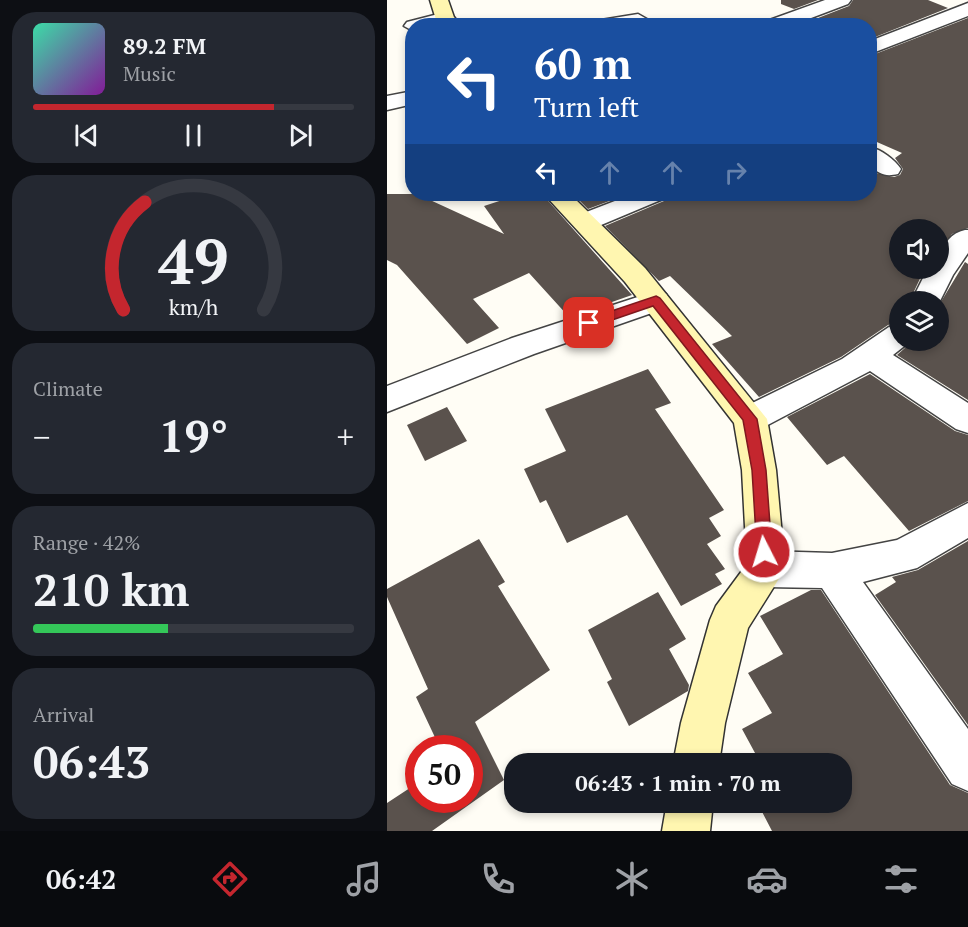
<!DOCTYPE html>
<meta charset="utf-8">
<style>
:root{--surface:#171b24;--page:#242831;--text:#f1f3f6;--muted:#9ea1a6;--line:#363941;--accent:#c4262e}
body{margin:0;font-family:"PT Serif",serif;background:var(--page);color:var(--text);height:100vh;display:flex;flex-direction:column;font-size:22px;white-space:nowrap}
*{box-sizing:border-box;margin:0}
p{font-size:20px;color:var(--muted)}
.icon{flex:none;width:33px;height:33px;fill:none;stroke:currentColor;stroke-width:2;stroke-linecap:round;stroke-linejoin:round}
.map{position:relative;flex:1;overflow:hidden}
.side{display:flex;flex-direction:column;gap:12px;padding:12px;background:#0d0f14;width:387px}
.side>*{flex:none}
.guide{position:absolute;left:18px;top:18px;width:472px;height:183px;border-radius:24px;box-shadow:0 3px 9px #0003;background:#1a4fa0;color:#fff;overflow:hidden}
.fabs{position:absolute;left:502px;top:219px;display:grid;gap:12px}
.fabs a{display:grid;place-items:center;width:60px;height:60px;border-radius:50%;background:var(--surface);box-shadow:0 3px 9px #0003;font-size:30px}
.speed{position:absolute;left:18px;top:735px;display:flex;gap:12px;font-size:30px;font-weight:700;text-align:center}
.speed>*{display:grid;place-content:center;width:78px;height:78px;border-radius:50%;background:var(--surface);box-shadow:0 3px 9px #0003;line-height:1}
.speed .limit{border:9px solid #d22;background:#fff;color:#111}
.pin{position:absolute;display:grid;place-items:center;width:51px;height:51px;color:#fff;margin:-26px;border-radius:12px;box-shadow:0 3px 9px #0006}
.me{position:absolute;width:66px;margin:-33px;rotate:355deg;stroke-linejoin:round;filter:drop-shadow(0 0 4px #0008)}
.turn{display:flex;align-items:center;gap:21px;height:126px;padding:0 30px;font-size:27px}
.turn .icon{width:78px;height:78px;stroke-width:2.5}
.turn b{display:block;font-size:42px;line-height:51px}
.lanes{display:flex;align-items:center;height:57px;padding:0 30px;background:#0003;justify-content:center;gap:30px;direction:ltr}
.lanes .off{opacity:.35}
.big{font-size:45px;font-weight:800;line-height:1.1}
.side .tile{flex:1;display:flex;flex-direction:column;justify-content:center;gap:9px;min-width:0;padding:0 21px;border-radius:24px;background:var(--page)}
.side .dial{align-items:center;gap:0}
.dial svg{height:156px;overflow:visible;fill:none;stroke:var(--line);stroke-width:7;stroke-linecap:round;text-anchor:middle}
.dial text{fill:var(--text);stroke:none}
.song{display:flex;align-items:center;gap:18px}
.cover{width:72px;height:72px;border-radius:9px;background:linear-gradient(135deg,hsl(160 70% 55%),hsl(290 70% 35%))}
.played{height:6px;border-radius:3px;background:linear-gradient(90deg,var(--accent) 75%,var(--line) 75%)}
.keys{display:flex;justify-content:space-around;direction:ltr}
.heat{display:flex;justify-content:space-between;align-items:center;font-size:33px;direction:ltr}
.charge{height:9px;border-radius:4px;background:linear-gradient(90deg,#34c759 42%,var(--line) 0)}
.trip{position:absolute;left:117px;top:753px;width:348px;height:60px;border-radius:24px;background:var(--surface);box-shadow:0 3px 9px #0003;font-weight:800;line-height:60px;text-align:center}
.tabs{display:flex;height:96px;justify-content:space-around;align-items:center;background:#090b0e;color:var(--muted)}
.tabs .icon{width:42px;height:42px}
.tabs .on{color:var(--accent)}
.tabs b{font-size:27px;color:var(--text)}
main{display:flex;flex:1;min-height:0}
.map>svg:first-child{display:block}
.building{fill:#5a524d}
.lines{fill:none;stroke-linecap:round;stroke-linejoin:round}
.street-casing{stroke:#444;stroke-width:3}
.secondary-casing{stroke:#333;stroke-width:3}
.street{fill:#fff;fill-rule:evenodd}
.secondary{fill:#fff6b0;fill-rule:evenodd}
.route{fill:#c4262e;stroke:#7f191e;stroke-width:1.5}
</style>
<main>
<section class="side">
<div class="tile">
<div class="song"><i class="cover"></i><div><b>89.2 FM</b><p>Music</p></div></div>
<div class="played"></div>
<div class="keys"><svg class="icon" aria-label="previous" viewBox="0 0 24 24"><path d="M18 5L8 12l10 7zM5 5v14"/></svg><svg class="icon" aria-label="pause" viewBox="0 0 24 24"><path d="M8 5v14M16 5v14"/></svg><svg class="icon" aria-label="next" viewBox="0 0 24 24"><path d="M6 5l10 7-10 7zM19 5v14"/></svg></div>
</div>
<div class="tile dial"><svg viewBox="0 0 100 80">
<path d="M14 69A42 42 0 1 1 86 69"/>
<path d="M14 69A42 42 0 0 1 25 14" stroke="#c4262e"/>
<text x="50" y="56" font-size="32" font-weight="700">49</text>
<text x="50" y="72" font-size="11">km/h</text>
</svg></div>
<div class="tile"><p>Climate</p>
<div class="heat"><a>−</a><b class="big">19°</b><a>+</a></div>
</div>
<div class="tile"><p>Range · 42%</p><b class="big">210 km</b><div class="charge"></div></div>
<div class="tile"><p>Arrival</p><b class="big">06:43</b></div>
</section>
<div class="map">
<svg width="581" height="831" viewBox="0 0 581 831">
<rect width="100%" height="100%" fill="#fffdf5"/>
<path class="building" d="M394,0H431L407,9L394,4Z
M466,0H541L561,8L483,39V26H453L431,18L462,6Z
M581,18V228L565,234L552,253V230H513V268H538L522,302H513V322L501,325L454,357L372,397L325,344L345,336L283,276L272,281L218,226L277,201L282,194H483V178L489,173L507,177L513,175L516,169L508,158L515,153L483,139V56Z
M0,194H30L117,234L97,206L134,194H155L245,295L182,317L142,273L86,299L112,328L80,344L10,265L0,260Z
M186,194H241L201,209Z
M578,262L581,264V400L510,355L527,340H552V305Z
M261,369L284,403L268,409L337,510L322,518L334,536L320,544L338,569L328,574L335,584L294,606L240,515L180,543L159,500L153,503L137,469L179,451L158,409Z
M483,374L568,431L581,435V501L522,531L457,456L440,465L400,417Z
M60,407L80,441L38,461L20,425Z
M92,539L118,582L111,586L163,670L88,722L117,780L45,831H0V803L32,782V800H82V748H53L29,697L41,689L0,597V589Z
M581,541V725L488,595L509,582L505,577L531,570Z
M424,590H434L563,785L581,793V831H385L370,802H454V764H374L355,729L385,713L361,673L396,654L373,616Z
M271,592L299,639L282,649L302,685L301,691L242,726L220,682L225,679L201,630Z"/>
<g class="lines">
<defs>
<path id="street" d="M438,0H464L461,4L403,26H375L377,22Z
M581,3V16L483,54V41Z
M59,12L68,18L66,22L52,26H26V31L17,26L20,22Z
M251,14L272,26H205L214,20Z
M26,91V104L0,110V96Z
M483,147C495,150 507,159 514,169L511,174C498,177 493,174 483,166Z
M246,194H280L276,199L207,228L198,230L189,228L185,222L189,216Z
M578,230H581V253L566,275L552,303L524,302L541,268H552C552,251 560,234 578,230Z
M269,291L279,294L283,301L279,308L147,354L0,412V386L125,338Z
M513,324V340H525L506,355L581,403V433L569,429L483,371L375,428L363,432L351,428L346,419L351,410L455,359L502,327Z
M581,503V538L530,568L476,582L581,729V791L565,784L435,588L379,587L365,581L360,569L365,557L379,551L445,553L510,540Z"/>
<path id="secondary" d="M43,0H61L70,26H51Z
M157,194H183L258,268L380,419L389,470L398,569L361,628L338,723L332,764H286L294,723L323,620L329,606L360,564L355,470L347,423L238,282Z
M280,802H326L323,831H275Z"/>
</defs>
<use href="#street" class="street-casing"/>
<use href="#secondary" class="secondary-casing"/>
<use href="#street" class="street"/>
<use href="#secondary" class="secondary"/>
</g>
<path class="route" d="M269,296L273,298L370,419L379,470L385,552L383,557L377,559L372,557L370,552L365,470L356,420L266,306L202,328L196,323L198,320Z"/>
</svg>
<div class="fabs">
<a><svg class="icon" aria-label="sound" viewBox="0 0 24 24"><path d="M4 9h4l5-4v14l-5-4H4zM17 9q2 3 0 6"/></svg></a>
<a><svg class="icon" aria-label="layers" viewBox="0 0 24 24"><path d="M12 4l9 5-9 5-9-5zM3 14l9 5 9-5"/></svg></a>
</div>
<div class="speed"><div class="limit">50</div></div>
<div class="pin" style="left:202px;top:323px;background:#d93025"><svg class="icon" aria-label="arrive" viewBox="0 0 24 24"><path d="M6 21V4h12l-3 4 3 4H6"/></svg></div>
<svg class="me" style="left:377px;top:552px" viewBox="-20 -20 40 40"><circle r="17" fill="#c4262e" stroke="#fff" stroke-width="3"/><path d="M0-11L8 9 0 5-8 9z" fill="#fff"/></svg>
<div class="trip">06:43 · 1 min · 70 m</div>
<div class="guide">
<div class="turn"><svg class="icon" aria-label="left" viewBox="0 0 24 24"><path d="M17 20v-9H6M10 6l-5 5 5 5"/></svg><div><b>60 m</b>Turn left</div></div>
<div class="lanes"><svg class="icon" aria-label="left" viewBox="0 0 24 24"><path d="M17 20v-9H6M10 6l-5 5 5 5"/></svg><svg class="icon off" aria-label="ahead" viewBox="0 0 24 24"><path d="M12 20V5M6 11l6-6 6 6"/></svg><svg class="icon off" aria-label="ahead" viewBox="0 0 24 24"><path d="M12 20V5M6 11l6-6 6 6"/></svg><svg class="icon off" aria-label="right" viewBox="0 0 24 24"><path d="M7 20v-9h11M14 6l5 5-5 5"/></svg></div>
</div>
</div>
</main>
<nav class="tabs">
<b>06:42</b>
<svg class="icon on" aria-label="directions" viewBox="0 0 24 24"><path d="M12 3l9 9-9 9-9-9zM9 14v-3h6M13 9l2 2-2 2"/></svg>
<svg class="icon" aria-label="music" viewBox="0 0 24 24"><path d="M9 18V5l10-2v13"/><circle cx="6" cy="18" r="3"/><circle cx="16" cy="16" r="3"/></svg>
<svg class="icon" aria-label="phone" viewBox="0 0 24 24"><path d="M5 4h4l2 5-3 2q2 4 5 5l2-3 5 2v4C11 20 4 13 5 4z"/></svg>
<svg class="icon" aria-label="climate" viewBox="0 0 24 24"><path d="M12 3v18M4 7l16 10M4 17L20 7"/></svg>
<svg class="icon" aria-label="car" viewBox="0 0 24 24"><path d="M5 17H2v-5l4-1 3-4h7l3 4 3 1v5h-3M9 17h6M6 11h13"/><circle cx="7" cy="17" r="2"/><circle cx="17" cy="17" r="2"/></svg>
<svg class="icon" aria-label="filters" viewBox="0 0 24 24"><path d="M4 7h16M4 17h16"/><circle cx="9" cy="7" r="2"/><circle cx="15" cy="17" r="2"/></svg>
</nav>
